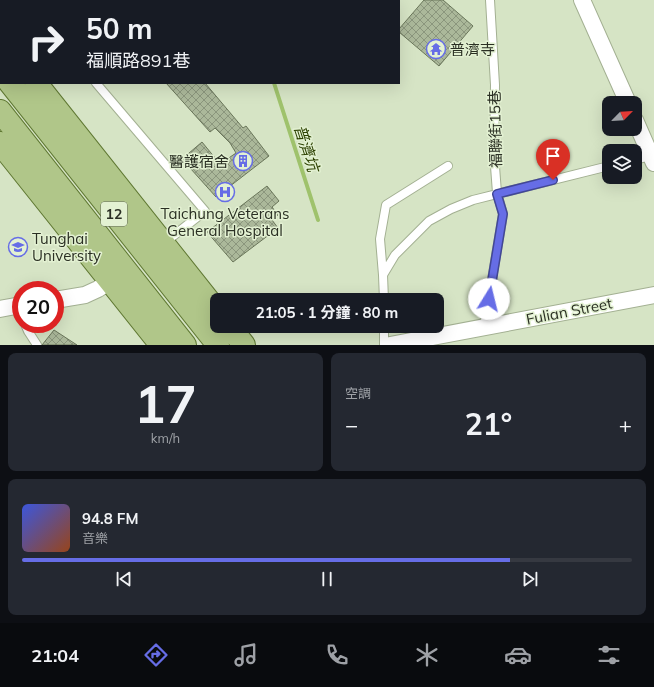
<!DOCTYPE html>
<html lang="zh-TW">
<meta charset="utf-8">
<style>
:root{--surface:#171b24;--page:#242831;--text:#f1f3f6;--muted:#9ea1a6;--line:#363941;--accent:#666de6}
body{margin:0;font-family:Mulish,"Noto Sans TC",sans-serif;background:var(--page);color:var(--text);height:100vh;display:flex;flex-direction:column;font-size:15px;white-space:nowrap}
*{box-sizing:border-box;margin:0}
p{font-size:13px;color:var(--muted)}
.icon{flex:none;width:22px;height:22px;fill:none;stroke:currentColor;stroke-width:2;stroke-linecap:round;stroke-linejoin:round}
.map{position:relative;height:345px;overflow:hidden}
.drawer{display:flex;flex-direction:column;gap:8px;padding:8px;background:#0d0f14;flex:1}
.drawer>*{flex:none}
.hud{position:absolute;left:0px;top:0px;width:400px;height:84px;box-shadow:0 4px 16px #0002;background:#171b24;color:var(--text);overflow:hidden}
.needle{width:26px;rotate:66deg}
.fabs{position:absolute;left:602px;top:96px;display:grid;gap:8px}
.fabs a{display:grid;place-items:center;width:40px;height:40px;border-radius:8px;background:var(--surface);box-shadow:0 4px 16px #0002;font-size:20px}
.speed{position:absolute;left:12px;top:281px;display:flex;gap:8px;font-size:20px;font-weight:700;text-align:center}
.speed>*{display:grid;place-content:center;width:52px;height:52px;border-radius:50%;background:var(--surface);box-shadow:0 4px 16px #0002;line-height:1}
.speed .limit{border:6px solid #d22;background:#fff;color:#111}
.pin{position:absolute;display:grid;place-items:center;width:34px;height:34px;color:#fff;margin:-41px -17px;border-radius:50% 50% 50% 0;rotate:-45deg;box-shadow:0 0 4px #0007}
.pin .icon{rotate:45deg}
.me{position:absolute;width:44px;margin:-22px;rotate:9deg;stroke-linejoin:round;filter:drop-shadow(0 0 3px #0008)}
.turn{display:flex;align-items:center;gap:14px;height:84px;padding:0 20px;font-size:18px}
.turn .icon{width:52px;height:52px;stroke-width:2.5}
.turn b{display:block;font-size:28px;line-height:34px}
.big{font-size:30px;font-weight:700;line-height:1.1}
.drawer .tile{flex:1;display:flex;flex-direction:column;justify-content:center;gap:6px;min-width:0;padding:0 14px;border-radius:8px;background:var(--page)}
.drawer .dial{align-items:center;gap:0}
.dial b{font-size:52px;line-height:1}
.song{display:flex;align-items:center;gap:12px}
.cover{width:48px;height:48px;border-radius:6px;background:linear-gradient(135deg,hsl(230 70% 55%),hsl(20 70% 35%))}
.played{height:4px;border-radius:2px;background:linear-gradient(90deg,var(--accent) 80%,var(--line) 80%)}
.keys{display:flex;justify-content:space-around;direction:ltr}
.heat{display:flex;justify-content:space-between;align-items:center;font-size:22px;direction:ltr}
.drawer .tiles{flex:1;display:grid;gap:8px;grid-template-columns:1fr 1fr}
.tile:last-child{grid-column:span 2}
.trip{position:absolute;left:210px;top:293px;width:234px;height:40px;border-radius:8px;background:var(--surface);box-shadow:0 4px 16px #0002;font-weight:700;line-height:40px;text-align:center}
.tabs{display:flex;height:64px;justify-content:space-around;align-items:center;background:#090b0e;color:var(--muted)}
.tabs .icon{width:28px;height:28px}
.tabs .current{color:var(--accent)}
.tabs b{font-size:18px;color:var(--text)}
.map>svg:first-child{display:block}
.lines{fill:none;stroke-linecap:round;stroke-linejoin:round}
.stream{stroke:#9fc26c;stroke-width:4}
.building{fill:url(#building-cross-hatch);stroke:#6a765a}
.lane-casing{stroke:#a3b092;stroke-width:10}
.street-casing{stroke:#a3b092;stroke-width:18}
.primary-casing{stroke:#5f7832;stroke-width:24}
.lane{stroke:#fff;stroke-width:8}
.street{stroke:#fff;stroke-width:16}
.primary{stroke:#b0c689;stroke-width:22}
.route-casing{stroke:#424796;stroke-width:10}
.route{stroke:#666de6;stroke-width:7}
.labels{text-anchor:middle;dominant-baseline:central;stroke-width:3;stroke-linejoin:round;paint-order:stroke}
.shield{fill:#e3f1d2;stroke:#626958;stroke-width:1}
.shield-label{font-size:14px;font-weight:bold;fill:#2a2f23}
.poi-label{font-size:15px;fill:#2a2f23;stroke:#e3f1d2;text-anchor:start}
.street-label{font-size:15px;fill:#2a2f23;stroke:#e3f1d2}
.water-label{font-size:16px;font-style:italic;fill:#2c4000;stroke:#e3f1d2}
</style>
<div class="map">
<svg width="654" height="345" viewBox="0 0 654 345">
<defs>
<pattern id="building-cross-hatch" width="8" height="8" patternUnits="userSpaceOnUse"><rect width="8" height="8" fill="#abb89a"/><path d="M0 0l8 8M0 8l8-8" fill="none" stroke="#8b967d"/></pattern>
</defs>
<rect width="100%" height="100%" fill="#d6e4c5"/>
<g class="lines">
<path class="stream" d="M249,0V1
M274,83L318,220"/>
</g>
<path class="building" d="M424,0H443L473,26L439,66L399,32V29Z
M166,83H205L243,128L246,126L269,156L216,197L182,159L202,142L220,164L236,153L230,143L215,128L210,132Z
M267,186L279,201L272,207L278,215L272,220L278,228L233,262L207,232Z
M54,330L77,345H42Z"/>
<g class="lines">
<defs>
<path id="lane" d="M27,0V1
M96,83L205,211L163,244
M635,160L654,155
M383,275L380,239L386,205L448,166
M384,300L383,275L395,255L429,221L451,209L473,200L609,166
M25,324L28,331L37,345
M384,326V345
M484,327L503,214L497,193L494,153L495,85L490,0"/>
<path id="street" d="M582,0L628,103
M635,120L654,163
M55,300L85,295L98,289L110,281
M0,309L21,305
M390,345L654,295"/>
<path id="primary" d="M0,38L1,39
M10,83L218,345
M36,83L217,311
M0,111L185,345
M0,143L161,345
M229,326L244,345"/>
</defs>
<use href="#lane" class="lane-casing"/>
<use href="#street" class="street-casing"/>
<use href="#primary" class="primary-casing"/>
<use href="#lane" class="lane"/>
<use href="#street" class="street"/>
<use href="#primary" class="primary"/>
</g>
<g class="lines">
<defs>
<path id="route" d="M489,299L503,214L497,194L553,180"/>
</defs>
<use href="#route" class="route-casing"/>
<use href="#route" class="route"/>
</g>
<defs>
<symbol id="temple-ring" viewBox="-11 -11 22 22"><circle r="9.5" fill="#e3f1d2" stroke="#666de6" stroke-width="1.5"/><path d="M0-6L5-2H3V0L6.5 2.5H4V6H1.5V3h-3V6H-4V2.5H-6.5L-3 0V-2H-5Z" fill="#666de6"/></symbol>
<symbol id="building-ring" viewBox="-11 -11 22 22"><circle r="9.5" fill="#e3f1d2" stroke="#666de6" stroke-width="1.5"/><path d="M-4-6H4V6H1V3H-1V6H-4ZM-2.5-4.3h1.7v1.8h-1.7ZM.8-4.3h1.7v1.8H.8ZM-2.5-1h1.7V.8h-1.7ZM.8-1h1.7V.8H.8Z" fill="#666de6"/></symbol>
<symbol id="hospital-ring" viewBox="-11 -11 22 22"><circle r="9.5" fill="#e3f1d2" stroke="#666de6" stroke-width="1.5"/><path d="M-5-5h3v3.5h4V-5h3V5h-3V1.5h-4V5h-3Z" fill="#666de6"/></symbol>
<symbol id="university-ring" viewBox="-11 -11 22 22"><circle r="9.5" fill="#e3f1d2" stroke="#666de6" stroke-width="1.5"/><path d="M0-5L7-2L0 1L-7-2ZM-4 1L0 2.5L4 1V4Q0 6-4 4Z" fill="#666de6"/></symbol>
</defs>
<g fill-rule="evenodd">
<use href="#temple-ring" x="425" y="38" width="22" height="22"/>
<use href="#building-ring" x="232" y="150" width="22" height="22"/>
<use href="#hospital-ring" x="214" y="181" width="22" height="22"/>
<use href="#university-ring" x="7" y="236" width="22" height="22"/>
</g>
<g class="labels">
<rect class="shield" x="101" y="202" width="26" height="24" rx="3"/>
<g class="shield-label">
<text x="114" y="214">12</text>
</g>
<g class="poi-label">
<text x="450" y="49">普濟寺</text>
<text x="229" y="161" text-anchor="end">醫護宿舍</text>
<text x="225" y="213" text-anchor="middle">Taichung Veterans<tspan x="225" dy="17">General Hospital</tspan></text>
<text x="32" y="238">Tunghai<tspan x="32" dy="17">University</tspan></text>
</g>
<g class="street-label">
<text transform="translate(495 129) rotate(-91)">福聯街15巷</text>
<text transform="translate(569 311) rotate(-11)">Fulian Street</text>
</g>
<g class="water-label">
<text transform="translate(307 148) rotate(72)">普濟坑</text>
</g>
</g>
</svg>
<div class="fabs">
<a><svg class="needle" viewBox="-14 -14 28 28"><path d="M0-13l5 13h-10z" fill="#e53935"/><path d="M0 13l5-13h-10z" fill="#9ea1a6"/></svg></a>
<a><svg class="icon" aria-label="layers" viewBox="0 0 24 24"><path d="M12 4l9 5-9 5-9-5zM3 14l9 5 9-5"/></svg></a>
</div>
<div class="speed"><div class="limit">20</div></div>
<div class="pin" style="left:553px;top:180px;background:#d93025"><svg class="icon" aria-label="arrive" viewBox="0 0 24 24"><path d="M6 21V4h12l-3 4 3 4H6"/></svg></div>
<svg class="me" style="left:489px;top:299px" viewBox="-20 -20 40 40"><circle r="19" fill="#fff"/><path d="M0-13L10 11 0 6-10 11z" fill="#666de6"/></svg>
<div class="trip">21:05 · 1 分鐘 · 80 m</div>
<div class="hud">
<div class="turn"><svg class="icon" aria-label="right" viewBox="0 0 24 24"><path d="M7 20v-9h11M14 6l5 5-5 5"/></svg><div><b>50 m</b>福順路891巷</div></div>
</div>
</div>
<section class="drawer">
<div class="tiles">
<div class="tile dial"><b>17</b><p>km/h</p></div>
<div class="tile"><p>空調</p>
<div class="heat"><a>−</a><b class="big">21°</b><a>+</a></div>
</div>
<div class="tile">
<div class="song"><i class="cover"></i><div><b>94.8 FM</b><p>音樂</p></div></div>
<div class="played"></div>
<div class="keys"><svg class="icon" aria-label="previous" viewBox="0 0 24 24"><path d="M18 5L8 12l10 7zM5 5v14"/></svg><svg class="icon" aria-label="pause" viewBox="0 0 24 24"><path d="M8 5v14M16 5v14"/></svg><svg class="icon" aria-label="next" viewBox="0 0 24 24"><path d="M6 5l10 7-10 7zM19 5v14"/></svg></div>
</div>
</div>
</section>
<nav class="tabs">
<b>21:04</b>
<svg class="icon current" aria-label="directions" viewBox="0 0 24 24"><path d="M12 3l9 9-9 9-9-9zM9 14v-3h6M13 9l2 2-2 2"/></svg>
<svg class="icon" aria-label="music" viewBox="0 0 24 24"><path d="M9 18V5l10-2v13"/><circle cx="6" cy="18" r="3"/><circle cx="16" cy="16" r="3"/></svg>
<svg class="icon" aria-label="phone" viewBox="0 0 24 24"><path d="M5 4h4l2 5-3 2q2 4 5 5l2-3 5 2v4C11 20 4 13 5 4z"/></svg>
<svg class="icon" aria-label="climate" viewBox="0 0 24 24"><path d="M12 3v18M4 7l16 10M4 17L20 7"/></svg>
<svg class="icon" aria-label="car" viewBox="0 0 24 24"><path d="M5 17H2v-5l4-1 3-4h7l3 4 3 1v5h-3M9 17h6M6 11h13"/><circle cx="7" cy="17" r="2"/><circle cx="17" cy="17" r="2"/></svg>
<svg class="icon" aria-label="filters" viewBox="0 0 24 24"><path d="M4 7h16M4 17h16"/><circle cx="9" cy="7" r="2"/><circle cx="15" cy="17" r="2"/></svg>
</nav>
